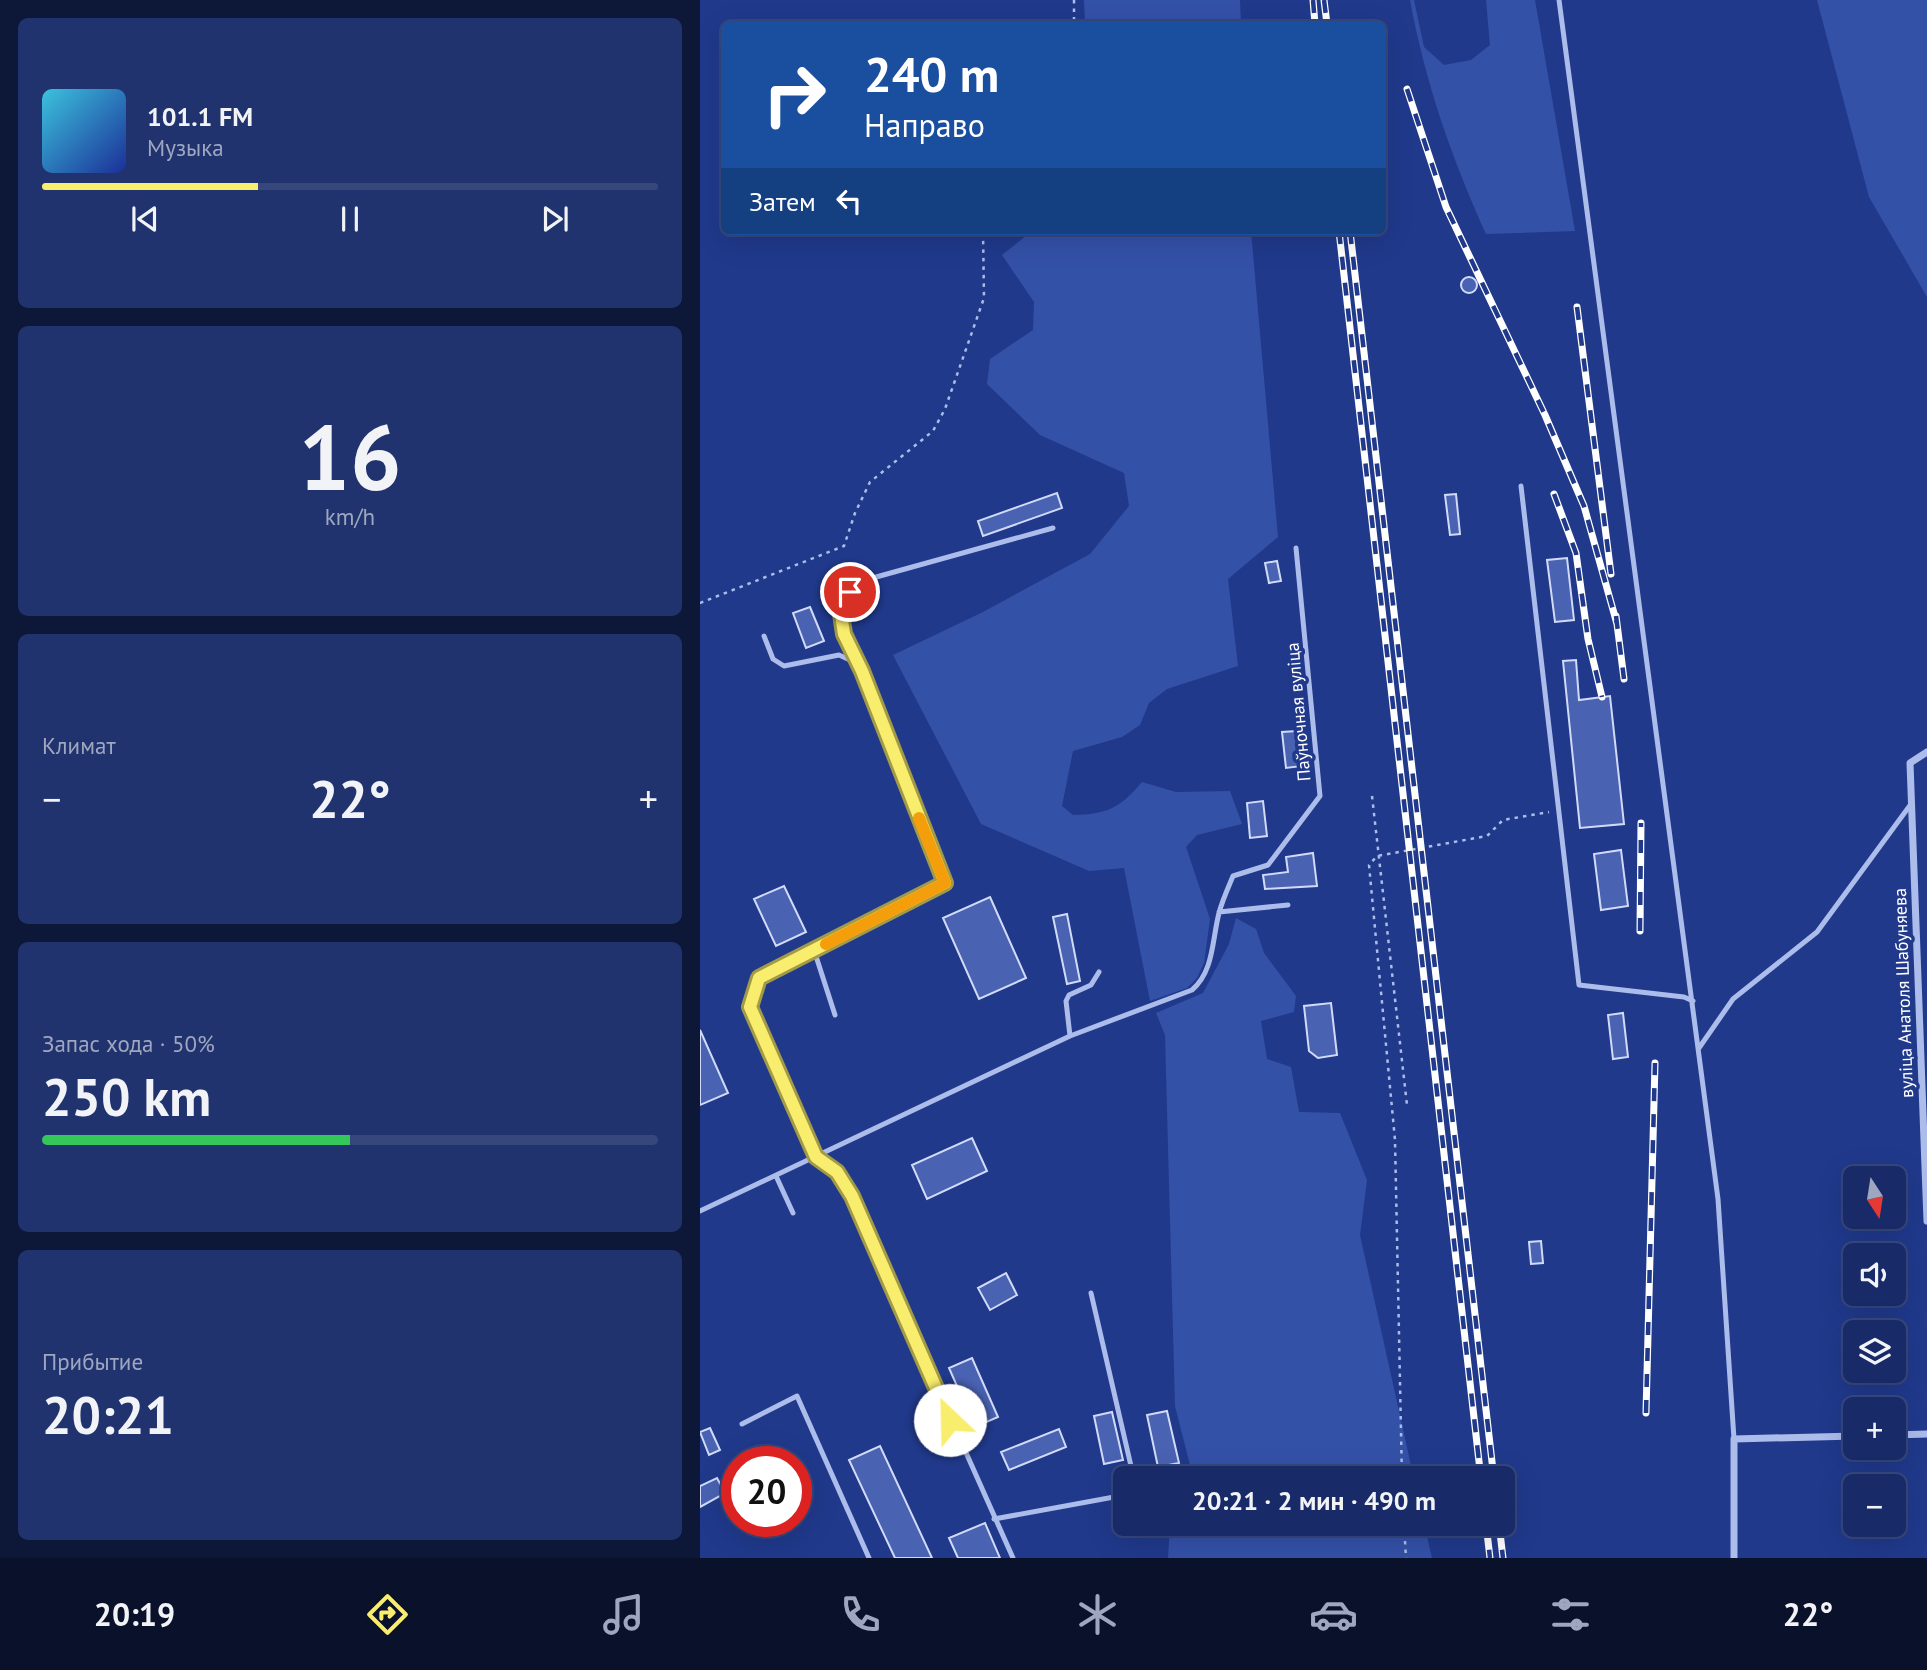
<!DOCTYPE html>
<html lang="ru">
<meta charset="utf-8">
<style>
:root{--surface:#182b68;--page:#21336e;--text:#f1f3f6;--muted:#9fa7c0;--line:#36477c;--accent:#f9ed6d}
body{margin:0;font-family:"PT Sans",sans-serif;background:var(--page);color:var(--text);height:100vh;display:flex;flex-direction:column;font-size:26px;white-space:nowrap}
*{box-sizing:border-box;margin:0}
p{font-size:23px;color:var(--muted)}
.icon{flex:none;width:38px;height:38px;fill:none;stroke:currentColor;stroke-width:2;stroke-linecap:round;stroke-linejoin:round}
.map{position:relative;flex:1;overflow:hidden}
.side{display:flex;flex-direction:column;gap:18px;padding:18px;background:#0d1839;width:700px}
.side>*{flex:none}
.hud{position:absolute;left:21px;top:21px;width:665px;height:214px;border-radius:10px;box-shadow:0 7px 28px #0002,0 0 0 2px var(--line);background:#1a4fa0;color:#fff;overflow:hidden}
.needle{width:46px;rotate:168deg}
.fabs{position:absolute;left:1143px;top:1166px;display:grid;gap:14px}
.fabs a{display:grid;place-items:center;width:63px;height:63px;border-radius:10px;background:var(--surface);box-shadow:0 7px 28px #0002,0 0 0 2px var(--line);font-size:35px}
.speed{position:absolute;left:21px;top:1446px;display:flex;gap:14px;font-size:35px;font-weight:700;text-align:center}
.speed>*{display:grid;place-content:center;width:91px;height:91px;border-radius:50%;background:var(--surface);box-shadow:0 7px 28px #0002,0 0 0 2px var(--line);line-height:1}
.speed .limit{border:10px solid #d22;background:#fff;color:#111}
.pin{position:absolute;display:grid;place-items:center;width:60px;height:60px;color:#fff;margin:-30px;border:4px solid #fff;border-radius:50%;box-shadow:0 2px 7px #0007}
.me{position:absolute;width:77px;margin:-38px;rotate:336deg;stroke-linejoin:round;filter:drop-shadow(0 0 5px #0008)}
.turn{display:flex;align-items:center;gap:24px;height:147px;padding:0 28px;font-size:32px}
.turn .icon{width:91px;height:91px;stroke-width:2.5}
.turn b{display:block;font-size:49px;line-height:60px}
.then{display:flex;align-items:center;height:66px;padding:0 28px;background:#0003;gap:14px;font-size:26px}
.big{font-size:52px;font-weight:700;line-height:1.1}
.side .card{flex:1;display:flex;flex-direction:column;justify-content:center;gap:10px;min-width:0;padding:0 24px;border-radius:10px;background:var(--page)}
.side .dial{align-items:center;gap:0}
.dial b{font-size:91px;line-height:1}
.song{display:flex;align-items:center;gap:21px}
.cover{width:84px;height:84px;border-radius:10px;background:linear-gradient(135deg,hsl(190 70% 55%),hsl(230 70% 35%))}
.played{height:7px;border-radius:4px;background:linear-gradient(90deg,var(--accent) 35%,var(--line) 35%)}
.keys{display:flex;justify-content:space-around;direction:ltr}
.heat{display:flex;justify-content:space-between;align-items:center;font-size:38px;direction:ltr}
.charge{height:10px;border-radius:5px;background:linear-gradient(90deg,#34c759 50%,var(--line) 0)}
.trip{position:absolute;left:413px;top:1466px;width:402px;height:70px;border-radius:10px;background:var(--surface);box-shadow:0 7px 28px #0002,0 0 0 2px var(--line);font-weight:700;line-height:70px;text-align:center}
.dock{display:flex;height:112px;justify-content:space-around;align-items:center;background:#0a112a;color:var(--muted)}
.dock .icon{width:49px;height:49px}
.dock .on{color:var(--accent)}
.dock b{font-size:32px;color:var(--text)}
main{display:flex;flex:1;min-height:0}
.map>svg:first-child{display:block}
.green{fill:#3451a8}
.building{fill:#4962b2;stroke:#d1dbf8;stroke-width:2}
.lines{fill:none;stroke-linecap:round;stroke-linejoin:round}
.path{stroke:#acbceb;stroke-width:2.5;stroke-dasharray:3.5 5;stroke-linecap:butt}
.service{stroke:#acbceb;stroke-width:5}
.minor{stroke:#acbceb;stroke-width:7}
.rail-casing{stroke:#fff;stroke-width:7}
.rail{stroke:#20398b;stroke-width:4.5;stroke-dasharray:13;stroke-linecap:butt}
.route-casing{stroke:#a29a47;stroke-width:18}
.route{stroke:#f9ed6d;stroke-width:12}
.slow{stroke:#f59e0b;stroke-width:12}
.labels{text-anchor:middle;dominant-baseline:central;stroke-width:7;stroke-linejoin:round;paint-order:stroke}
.street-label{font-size:18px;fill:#fff;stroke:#20398b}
</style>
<main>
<section class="side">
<div class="card">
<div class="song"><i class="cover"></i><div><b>101.1 FM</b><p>Музыка</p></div></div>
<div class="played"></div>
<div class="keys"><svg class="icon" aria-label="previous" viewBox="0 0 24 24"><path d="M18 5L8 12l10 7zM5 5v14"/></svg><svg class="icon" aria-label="pause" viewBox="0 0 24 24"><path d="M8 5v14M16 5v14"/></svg><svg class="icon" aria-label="next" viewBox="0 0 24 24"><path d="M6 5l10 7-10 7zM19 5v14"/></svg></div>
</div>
<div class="card dial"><b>16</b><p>km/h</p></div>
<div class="card"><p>Климат</p>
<div class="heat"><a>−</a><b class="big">22°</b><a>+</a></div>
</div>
<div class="card"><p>Запас хода · 50%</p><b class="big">250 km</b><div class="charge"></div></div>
<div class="card"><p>Прибытие</p><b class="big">20:21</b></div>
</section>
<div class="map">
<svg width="1227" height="1558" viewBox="0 0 1227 1558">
<rect width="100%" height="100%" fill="#20398b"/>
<path class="green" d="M384,0H540L541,24H385Z
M710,0H714L724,47L744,65L771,60L790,45L786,0H835L875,231L786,234C752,159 725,82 710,0Z
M1117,0H1227V297L1169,197Z
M332,231H551L578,537L528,579L538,666L467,689L449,703L440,725L422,737L373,751L362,806L373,815C407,814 419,809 442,782L476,792L530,791L542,824L497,835L486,847L510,919L504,963L497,978L487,988L450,1001L424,868L389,871L281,824L193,655L283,612L390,554L429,506L424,473L340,435L287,384L290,359L333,330L334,302L302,255Z
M536,918L556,929L564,953L596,996L594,1012L561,1021L567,1059L591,1067L599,1112L640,1113L667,1180L660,1235L714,1479H479L491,1469L475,1406L465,1035L456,1013L503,993L529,944Z
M470,1524H724L732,1558H468Z"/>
<path class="building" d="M761 285a8 8 0 1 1 16 0a8 8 0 1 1-16 0Z
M357,493L362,508L283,536L278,521Z
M756,494L760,534L750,535L745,495Z
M867,558L874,620L855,622L847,560Z
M577,561L581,581L569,583L565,563Z
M110,607L124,641L106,648L93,613Z
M876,660L879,700L910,696L924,824L880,828L863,661Z
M597,731L602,766L586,768L582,732Z
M563,801L567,836L550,838L547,803Z
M921,850L928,906L901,910L894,854Z
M613,853L617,886L565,889L563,875L588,872L586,857Z
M84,886L106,932L76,946L54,899Z
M290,897L326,978L279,999L243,918Z
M367,914L380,981L367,984L353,917Z
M631,1003L637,1055L618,1058L609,1051L604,1006Z
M923,1013L928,1057L913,1059L908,1015Z
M0,1030L28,1093L0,1105Z
M272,1138L287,1171L227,1199L212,1165Z
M841,1241L843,1263L831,1264L829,1242Z
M306,1273L317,1295L290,1310L278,1288Z
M272,1358L298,1417L275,1427L249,1368Z
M467,1411L479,1463L458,1467L447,1415Z
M412,1412L423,1460L404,1464L394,1416Z
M10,1428L20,1450L9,1455L0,1432Z
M359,1429L366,1447L309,1470L301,1452Z
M180,1446L232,1558H195L149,1460Z
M17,1478L25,1493L0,1507V1486Z
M285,1523L300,1558H258L249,1538Z"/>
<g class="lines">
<path class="path" d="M374,0V24
M0,603L144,546L155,513L170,482L233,431L245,409L284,298L283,231
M672,796L707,1105
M702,1479L695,1140L669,865L677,856L787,836L803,820L849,812
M704,1524L706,1558"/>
<path class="service" d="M859,0L1018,1199L1034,1439
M821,486L879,985L984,997L993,1001
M64,636L73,659L84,666L139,655L159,664
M519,912L588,905
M114,950L135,1015
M370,1036L366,1001L369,995L391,985L399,972
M999,1048L1033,999L1117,932L1211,804
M76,1176L93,1213
M0,1211L370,1036L492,990C514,971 512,940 519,913C522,901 528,888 533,876L568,865L620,796L596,548
M391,1293L434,1479
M42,1424L97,1396L169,1558
M294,1519L425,1495
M313,1558L152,1197L137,1172L116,1157L50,1007L59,978L245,883L162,672L144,634L141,614L150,592L169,579L353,528"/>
<path class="minor" d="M1227,752L1210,763L1227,1221
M1194,1435L1227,1434
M1034,1558V1439L1155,1436"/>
<defs>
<path id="rail" d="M613,0L615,24
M624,0L627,24
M707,89L746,207L845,415L884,506L917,624
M639,231L781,1479
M650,231L794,1479
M877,307L911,574
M854,494L876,553L888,639L902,697
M916,616L924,679
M940,931L941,823
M946,1413L955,1063
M786,1524L790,1558
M799,1524L803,1558"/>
</defs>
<use href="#rail" class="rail-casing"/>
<use href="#rail" class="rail"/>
</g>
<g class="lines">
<defs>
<path id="route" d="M150,592L141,614L144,634L162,671L245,883L59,978L50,1007L116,1157L137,1172L152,1196L250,1420"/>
</defs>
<use href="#route" class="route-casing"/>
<use href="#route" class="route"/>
<path class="slow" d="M126,944L245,883L219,818"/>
</g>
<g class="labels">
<g class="street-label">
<text transform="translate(598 712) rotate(-95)">Паўночная вуліца</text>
<text transform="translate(1203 993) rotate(-92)">вуліца Анатоля Шабуняева</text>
</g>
</g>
</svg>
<div class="fabs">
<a><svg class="needle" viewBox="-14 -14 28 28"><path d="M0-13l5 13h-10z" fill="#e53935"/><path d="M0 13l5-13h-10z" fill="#9fa7c0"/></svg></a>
<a><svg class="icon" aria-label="sound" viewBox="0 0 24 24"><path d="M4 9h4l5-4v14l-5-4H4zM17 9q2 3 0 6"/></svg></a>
<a><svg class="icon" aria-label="layers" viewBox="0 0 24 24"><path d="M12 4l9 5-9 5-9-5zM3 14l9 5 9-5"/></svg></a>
<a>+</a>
<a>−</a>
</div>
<div class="speed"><div class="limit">20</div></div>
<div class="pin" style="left:150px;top:592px;background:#d93025"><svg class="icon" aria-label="arrive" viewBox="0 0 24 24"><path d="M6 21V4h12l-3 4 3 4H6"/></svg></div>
<svg class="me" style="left:250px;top:1420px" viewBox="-20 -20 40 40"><circle r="19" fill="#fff"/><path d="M0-13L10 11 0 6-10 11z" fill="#f9ed6d"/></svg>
<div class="trip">20:21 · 2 мин · 490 m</div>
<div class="hud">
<div class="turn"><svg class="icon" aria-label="right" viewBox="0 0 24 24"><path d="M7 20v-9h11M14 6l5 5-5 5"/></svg><div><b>240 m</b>Направо</div></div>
<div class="then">Затем<svg class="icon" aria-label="left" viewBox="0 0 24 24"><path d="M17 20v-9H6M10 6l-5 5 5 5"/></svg></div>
</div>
</div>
</main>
<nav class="dock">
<b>20:19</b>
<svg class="icon on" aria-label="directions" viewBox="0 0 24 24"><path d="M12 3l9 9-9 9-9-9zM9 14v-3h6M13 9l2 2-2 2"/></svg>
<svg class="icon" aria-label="music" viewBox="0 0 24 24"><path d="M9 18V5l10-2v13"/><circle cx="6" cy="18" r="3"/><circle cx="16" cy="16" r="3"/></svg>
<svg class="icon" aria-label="phone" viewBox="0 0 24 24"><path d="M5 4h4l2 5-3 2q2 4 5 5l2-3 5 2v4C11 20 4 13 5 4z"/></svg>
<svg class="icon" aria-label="climate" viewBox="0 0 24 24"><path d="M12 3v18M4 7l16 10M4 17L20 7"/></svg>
<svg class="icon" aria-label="car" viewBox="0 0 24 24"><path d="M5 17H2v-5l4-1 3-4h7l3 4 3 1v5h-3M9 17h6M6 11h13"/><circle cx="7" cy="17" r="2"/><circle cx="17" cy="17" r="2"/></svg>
<svg class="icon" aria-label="filters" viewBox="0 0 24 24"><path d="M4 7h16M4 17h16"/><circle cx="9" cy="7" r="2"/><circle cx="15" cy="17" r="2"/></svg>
<b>22°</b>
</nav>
